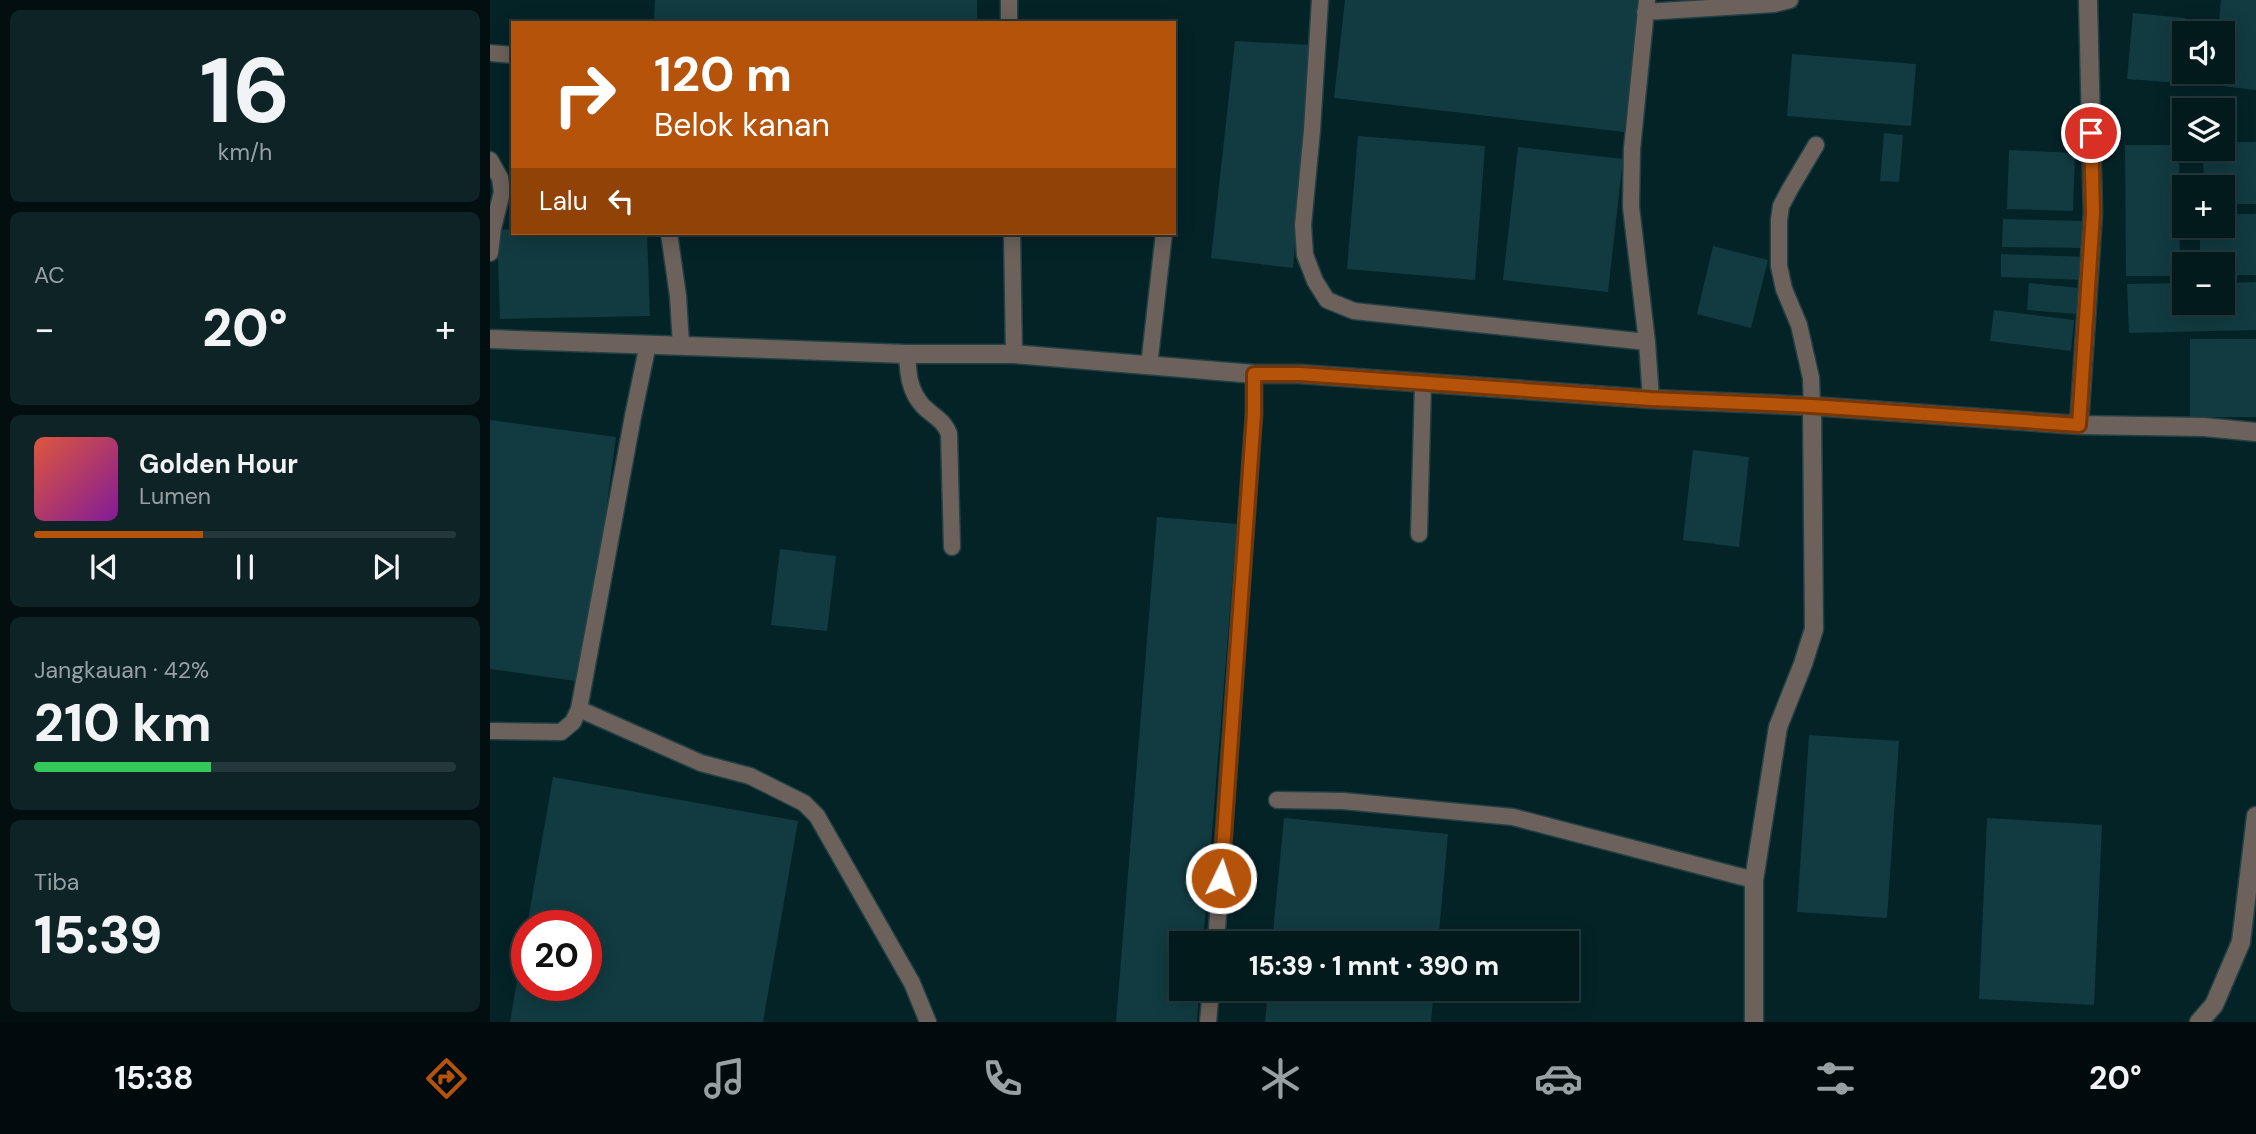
<!DOCTYPE html>
<html lang="id">
<meta charset="utf-8">
<style>
:root{--surface:#031a1d;--page:#0d2326;--text:#f1f3f6;--muted:#97a1a4;--line:#24383b;--accent:#b45309}
body{margin:0;font-family:"DM Sans",sans-serif;background:var(--page);color:var(--text);height:100vh;display:flex;flex-direction:column;font-size:26px;white-space:nowrap}
*{box-sizing:border-box;margin:0}
p{font-size:23px;color:var(--muted)}
.icon{flex:none;width:38px;height:38px;fill:none;stroke:currentColor;stroke-width:2;stroke-linecap:round;stroke-linejoin:round}
.map{position:relative;flex:1;overflow:hidden}
.panel{display:flex;flex-direction:column;gap:10px;padding:10px;background:#020e10;width:490px}
.panel>*{flex:none}
.banner{position:absolute;left:21px;top:21px;width:665px;height:214px;border-radius:0px;box-shadow:0 4px 18px #0003,0 0 0 2px var(--line);background:#b45309;color:#fff;overflow:hidden}
.tools{position:absolute;left:1682px;top:21px;display:grid;gap:14px}
.tools a{display:grid;place-items:center;width:63px;height:63px;border-radius:0px;background:var(--surface);box-shadow:0 4px 18px #0003,0 0 0 2px var(--line);font-size:35px}
.speed{position:absolute;left:21px;top:910px;display:flex;gap:14px;font-size:35px;font-weight:700;text-align:center}
.speed>*{display:grid;place-content:center;width:91px;height:91px;border-radius:50%;background:var(--surface);box-shadow:0 4px 18px #0003,0 0 0 2px var(--line);line-height:1}
.speed .limit{border:10px solid #d22;background:#fff;color:#111}
.pin{position:absolute;display:grid;place-items:center;width:60px;height:60px;color:#fff;margin:-30px;border:4px solid #fff;border-radius:50%;box-shadow:0 2px 7px #0007}
.me{position:absolute;width:77px;margin:-38px;rotate:4deg;stroke-linejoin:round;filter:drop-shadow(0 0 5px #0008)}
.turn{display:flex;align-items:center;gap:24px;height:147px;padding:0 28px;font-size:32px}
.turn .icon{width:91px;height:91px;stroke-width:2.5}
.turn b{display:block;font-size:49px;line-height:60px}
.then{display:flex;align-items:center;height:66px;padding:0 28px;background:#0003;gap:14px;font-size:26px}
.big{font-size:52px;font-weight:800;line-height:1.1}
.panel .widget{flex:1;display:flex;flex-direction:column;justify-content:center;gap:10px;min-width:0;padding:0 24px;border-radius:10px;background:var(--page)}
.panel .dial{align-items:center;gap:0}
.dial b{font-size:91px;line-height:1}
.song{display:flex;align-items:center;gap:21px}
.cover{width:84px;height:84px;border-radius:10px;background:linear-gradient(135deg,hsl(10 70% 55%),hsl(290 70% 35%))}
.played{height:7px;border-radius:4px;background:linear-gradient(90deg,var(--accent) 40%,var(--line) 40%)}
.keys{display:flex;justify-content:space-around;direction:ltr}
.heat{display:flex;justify-content:space-between;align-items:center;font-size:38px;direction:ltr}
.charge{height:10px;border-radius:5px;background:linear-gradient(90deg,#34c759 42%,var(--line) 0)}
.trip{position:absolute;left:679px;top:931px;width:410px;height:70px;border-radius:0px;background:var(--surface);box-shadow:0 4px 18px #0003,0 0 0 2px var(--line);font-weight:800;line-height:70px;text-align:center}
.tab-bar{display:flex;height:112px;justify-content:space-around;align-items:center;background:#010a0c;color:var(--muted)}
.tab-bar .icon{width:49px;height:49px}
.tab-bar .selected{color:var(--accent)}
.tab-bar b{font-size:32px;color:var(--text)}
main{display:flex;flex:1;min-height:0}
.map>svg:first-child{display:block}
.building{fill:#113b41}
.lines{fill:none;stroke-linecap:round;stroke-linejoin:round}
.lane-casing{stroke:#234044;stroke-width:19}
.street-casing{stroke:#234044;stroke-width:21}
.lane{stroke:#6c615b;stroke-width:16}
.street{stroke:#6c615b;stroke-width:18}
.route-casing{stroke:#753606;stroke-width:18}
.route{stroke:#b45309;stroke-width:12}
</style>
<main>
<section class="panel">
<div class="widget dial"><b>16</b><p>km/h</p></div>
<div class="widget"><p>AC</p>
<div class="heat"><a>−</a><b class="big">20°</b><a>+</a></div>
</div>
<div class="widget">
<div class="song"><i class="cover"></i><div><b>Golden Hour</b><p>Lumen</p></div></div>
<div class="played"></div>
<div class="keys"><svg class="icon" aria-label="previous" viewBox="0 0 24 24"><path d="M18 5L8 12l10 7zM5 5v14"/></svg><svg class="icon" aria-label="pause" viewBox="0 0 24 24"><path d="M8 5v14M16 5v14"/></svg><svg class="icon" aria-label="next" viewBox="0 0 24 24"><path d="M6 5l10 7-10 7zM19 5v14"/></svg></div>
</div>
<div class="widget"><p>Jangkauan · 42%</p><b class="big">210 km</b><div class="charge"></div></div>
<div class="widget"><p>Tiba</p><b class="big">15:39</b></div>
</section>
<div class="map">
<svg width="1766" height="1022" viewBox="0 0 1766 1022">
<rect width="100%" height="100%" fill="#042327"/>
<path class="building" d="M165,0H487V23H164Z
M855,0H1149L1134,132L844,98Z
M1731,0H1766V90L1723,85L1724,72H1732V33H1728Z
M1643,13L1695,18L1690,83L1637,79Z
M745,41L822,45L803,268L721,258Z
M1302,54L1426,64L1421,126L1297,116Z
M1394,133L1413,135L1409,182L1390,181Z
M868,136L995,146L985,280L857,269Z
M1732,142H1766V204H1732V187H1714L1713,149H1732Z
M1635,145H1689L1690,276H1636Z
M1028,147L1133,159L1118,292L1013,280Z
M1519,150L1585,153L1583,211L1517,209Z
M1732,214H1766V275H1732V264H1710V226H1732Z
M1513,219L1594,221L1593,248L1512,247Z
M23,229V233H157L160,316L10,319L7,230Z
M1223,246L1278,260L1261,328L1207,314Z
M1511,254L1597,257L1596,280L1511,277Z
M1766,282V330L1639,333L1637,284L1694,283V303H1732V283Z
M1539,283L1589,288L1587,314L1537,310Z
M1504,310L1584,320L1581,351L1500,341Z
M1700,339H1766V417H1700Z
M0,420L126,437L93,682L0,669Z
M1203,450L1259,457L1249,547L1193,540Z
M667,517L747,524L713,943H691V989H709L707,1022H626Z
M290,549L346,556L337,631L281,625Z
M1319,735L1409,741L1397,918L1307,912Z
M63,777L308,821L273,1022H20L35,935L37,985H96V926H37Z
M794,818L958,834L948,943H782Z
M1497,818L1612,825L1604,1005L1489,999Z
M778,989H944L941,1022H775Z"/>
<g class="lines">
<defs>
<path id="lane" d="M519,0V23
M830,0L822,130L813,225L815,255L825,281L837,300L864,311L1157,342
M1157,0L1142,149L1141,207L1157,342L1161,399
M1155,12L1284,4L1300,0
M0,53L23,55
M0,160L10,178L12,192L3,228L0,253
M179,233L188,296L191,345
M522,233L524,354
M417,354C418,373 419,391 433,406C443,416 454,420 459,434L462,547
M659,366L674,233
M1322,406L1321,378L1309,325L1294,289L1289,266V220L1291,206L1300,189L1326,145
M929,534L933,383
M89,709L211,763L260,776L314,803L327,816L422,983L438,1022
M0,731L71,732L83,722L89,709L143,416L158,344
M787,800L853,801L1023,817L1264,880
M726,943L764,414V374
M718,1022L721,989"/>
<path id="street" d="M0,339L417,354H524L764,374H810L1161,399L1322,406L1589,425L1714,427L1766,432
M1589,425L1603,213L1598,0
M1264,1022V880L1288,727L1313,664L1324,629L1322,406
M1709,1022L1724,1005L1751,942L1766,816"/>
</defs>
<use href="#lane" class="lane-casing"/>
<use href="#street" class="street-casing"/>
<use href="#lane" class="lane"/>
<use href="#street" class="street"/>
</g>
<g class="lines">
<defs>
<path id="route" d="M731,878L764,414V374H810L1161,399L1322,406L1589,425L1603,213L1601,133"/>
</defs>
<use href="#route" class="route-casing"/>
<use href="#route" class="route"/>
</g>
</svg>
<div class="tools">
<a><svg class="icon" aria-label="sound" viewBox="0 0 24 24"><path d="M4 9h4l5-4v14l-5-4H4zM17 9q2 3 0 6"/></svg></a>
<a><svg class="icon" aria-label="layers" viewBox="0 0 24 24"><path d="M12 4l9 5-9 5-9-5zM3 14l9 5 9-5"/></svg></a>
<a>+</a>
<a>−</a>
</div>
<div class="speed"><div class="limit">20</div></div>
<div class="pin" style="left:1601px;top:133px;background:#d93025"><svg class="icon" aria-label="arrive" viewBox="0 0 24 24"><path d="M6 21V4h12l-3 4 3 4H6"/></svg></div>
<svg class="me" style="left:731px;top:878px" viewBox="-20 -20 40 40"><circle r="17" fill="#b45309" stroke="#fff" stroke-width="3"/><path d="M0-11L8 9 0 5-8 9z" fill="#fff"/></svg>
<div class="trip">15:39 · 1 mnt · 390 m</div>
<div class="banner">
<div class="turn"><svg class="icon" aria-label="right" viewBox="0 0 24 24"><path d="M7 20v-9h11M14 6l5 5-5 5"/></svg><div><b>120 m</b>Belok kanan</div></div>
<div class="then">Lalu<svg class="icon" aria-label="left" viewBox="0 0 24 24"><path d="M17 20v-9H6M10 6l-5 5 5 5"/></svg></div>
</div>
</div>
</main>
<nav class="tab-bar">
<b>15:38</b>
<svg class="icon selected" aria-label="directions" viewBox="0 0 24 24"><path d="M12 3l9 9-9 9-9-9zM9 14v-3h6M13 9l2 2-2 2"/></svg>
<svg class="icon" aria-label="music" viewBox="0 0 24 24"><path d="M9 18V5l10-2v13"/><circle cx="6" cy="18" r="3"/><circle cx="16" cy="16" r="3"/></svg>
<svg class="icon" aria-label="phone" viewBox="0 0 24 24"><path d="M5 4h4l2 5-3 2q2 4 5 5l2-3 5 2v4C11 20 4 13 5 4z"/></svg>
<svg class="icon" aria-label="climate" viewBox="0 0 24 24"><path d="M12 3v18M4 7l16 10M4 17L20 7"/></svg>
<svg class="icon" aria-label="car" viewBox="0 0 24 24"><path d="M5 17H2v-5l4-1 3-4h7l3 4 3 1v5h-3M9 17h6M6 11h13"/><circle cx="7" cy="17" r="2"/><circle cx="17" cy="17" r="2"/></svg>
<svg class="icon" aria-label="filters" viewBox="0 0 24 24"><path d="M4 7h16M4 17h16"/><circle cx="9" cy="7" r="2"/><circle cx="15" cy="17" r="2"/></svg>
<b>20°</b>
</nav>
